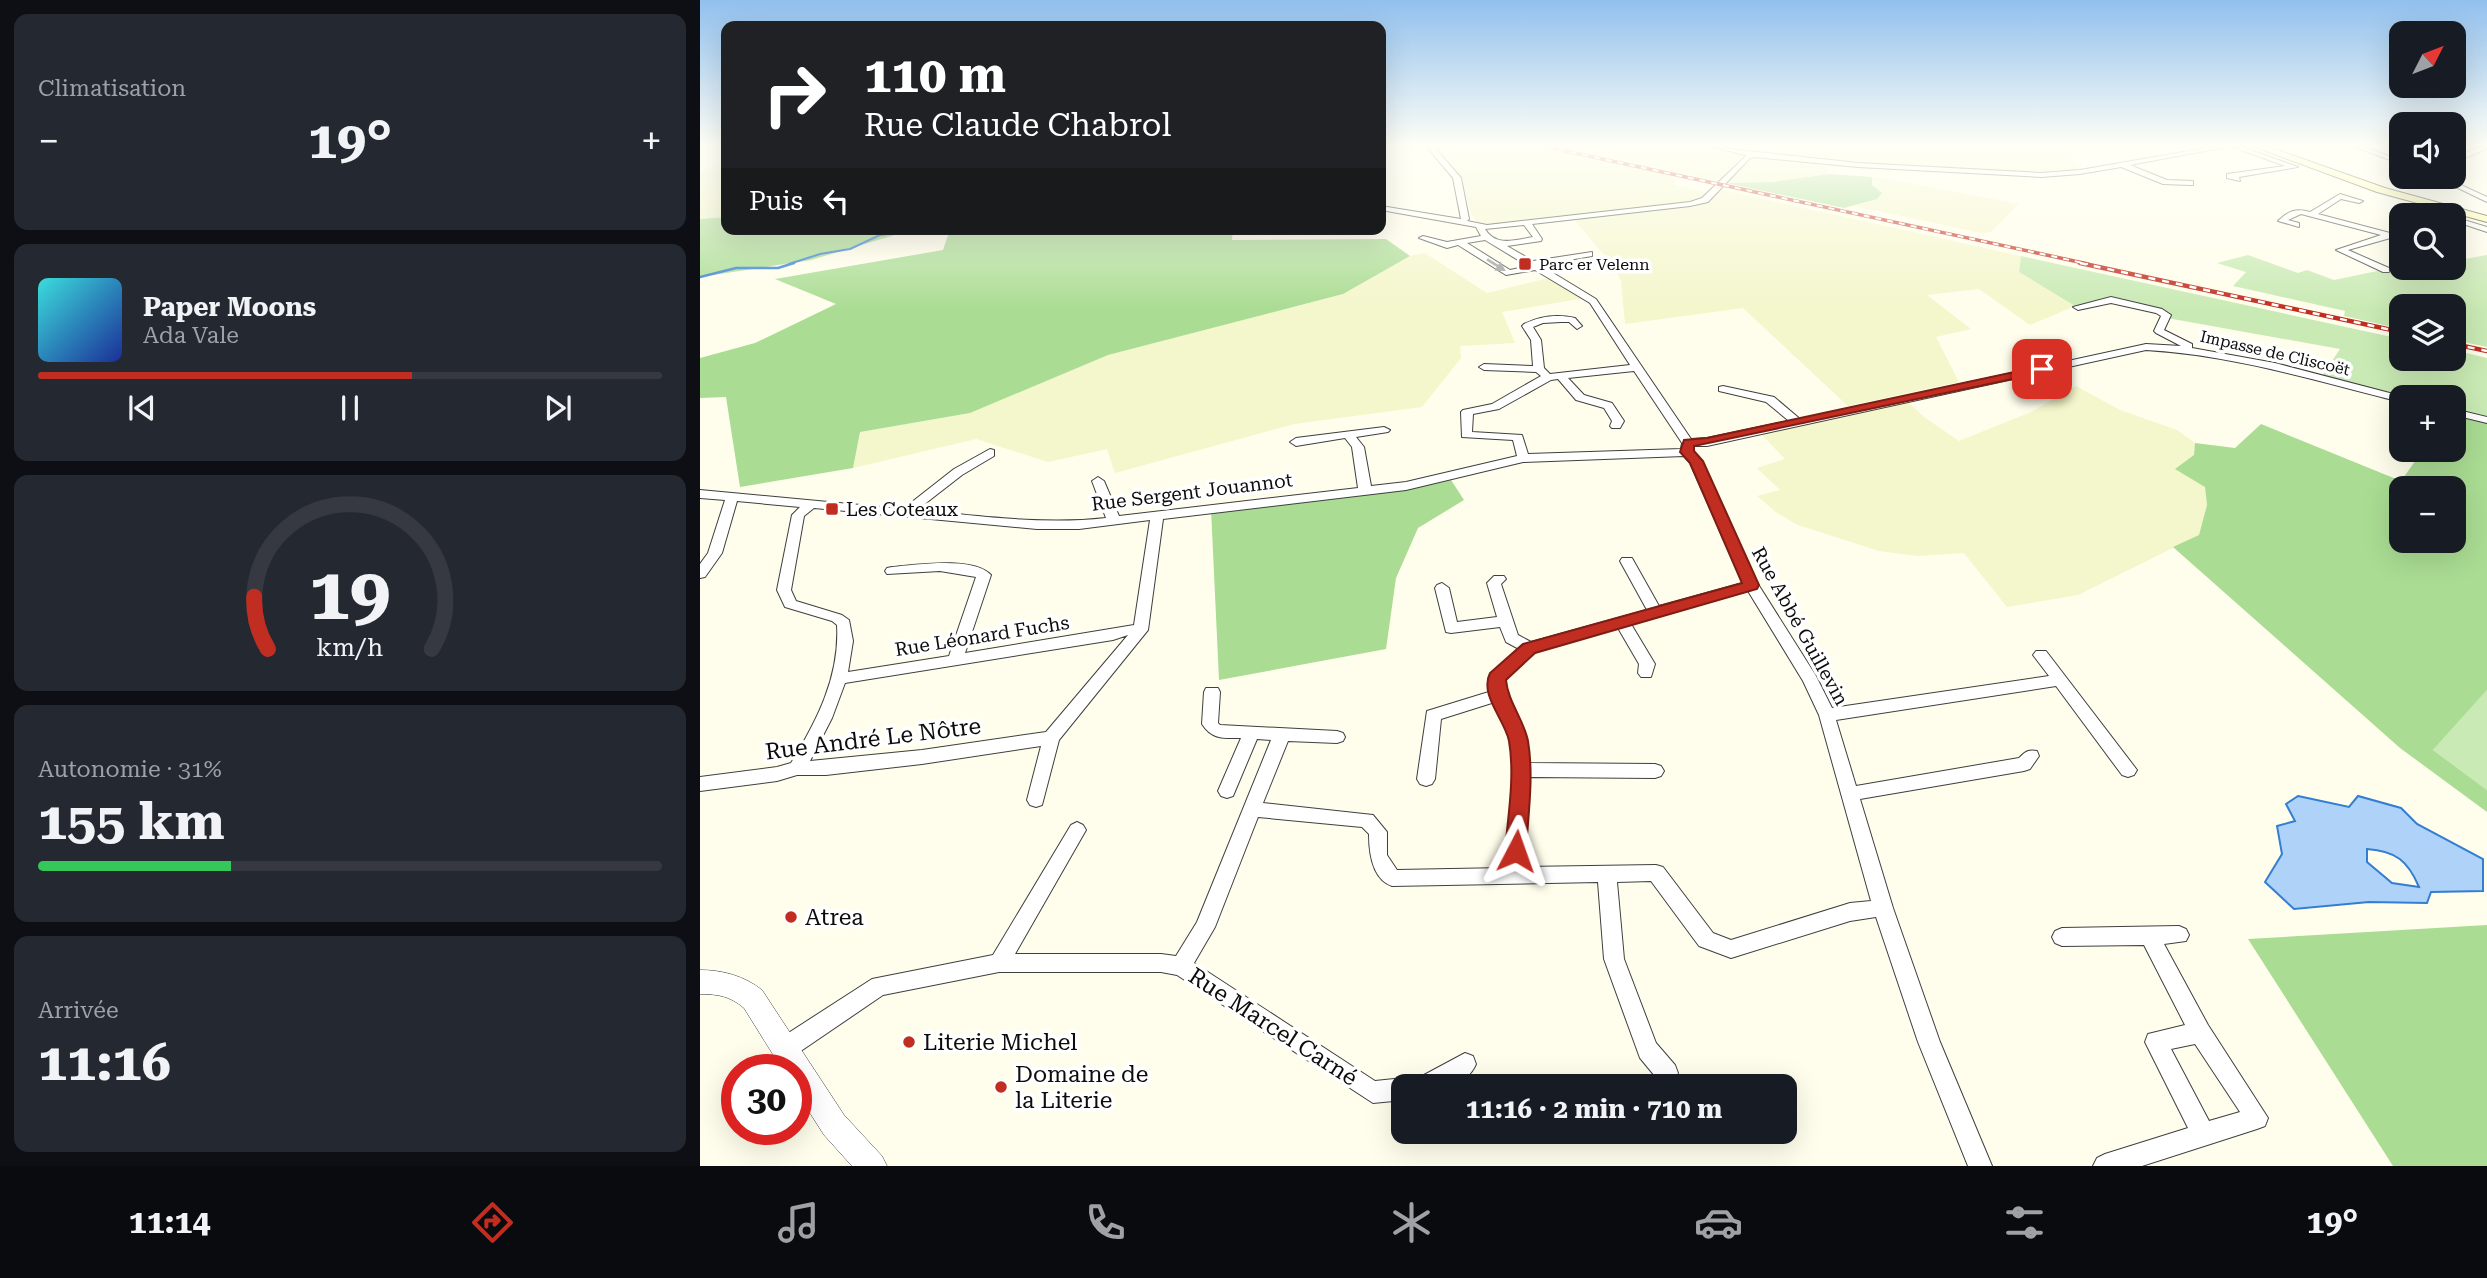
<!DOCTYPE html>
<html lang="fr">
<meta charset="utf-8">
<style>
:root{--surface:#171b24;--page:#242831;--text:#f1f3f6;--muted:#9ea1a6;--line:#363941;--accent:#c12d20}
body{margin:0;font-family:"Roboto Serif",serif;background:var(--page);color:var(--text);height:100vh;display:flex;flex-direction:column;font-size:26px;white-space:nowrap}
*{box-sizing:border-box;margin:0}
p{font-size:23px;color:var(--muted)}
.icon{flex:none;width:38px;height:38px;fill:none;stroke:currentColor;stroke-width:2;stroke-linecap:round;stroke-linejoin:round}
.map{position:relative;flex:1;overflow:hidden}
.details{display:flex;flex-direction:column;gap:14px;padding:14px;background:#0d0f14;width:700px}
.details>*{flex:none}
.banner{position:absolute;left:21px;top:21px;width:665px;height:214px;border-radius:14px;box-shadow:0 7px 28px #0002;background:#202124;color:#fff;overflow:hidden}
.needle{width:46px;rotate:48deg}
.buttons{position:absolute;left:1689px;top:21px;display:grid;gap:14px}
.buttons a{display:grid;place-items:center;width:77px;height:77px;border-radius:14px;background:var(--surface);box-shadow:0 7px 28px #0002;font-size:35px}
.speed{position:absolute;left:21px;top:1054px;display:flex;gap:14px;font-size:35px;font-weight:700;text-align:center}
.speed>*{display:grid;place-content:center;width:91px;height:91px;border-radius:50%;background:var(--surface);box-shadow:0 7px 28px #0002;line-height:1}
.speed .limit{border:10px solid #d22;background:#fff;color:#111}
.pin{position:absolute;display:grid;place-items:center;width:60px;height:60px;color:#fff;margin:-30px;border-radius:14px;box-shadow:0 4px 10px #0006}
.me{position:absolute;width:77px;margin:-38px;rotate:4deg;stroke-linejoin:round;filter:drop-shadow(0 0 5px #0008)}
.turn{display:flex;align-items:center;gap:24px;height:147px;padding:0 28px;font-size:32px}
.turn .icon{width:91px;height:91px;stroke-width:2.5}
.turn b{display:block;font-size:49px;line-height:60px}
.then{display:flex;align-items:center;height:66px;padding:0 28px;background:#0003;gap:14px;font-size:26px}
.big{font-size:52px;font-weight:700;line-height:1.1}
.details .widget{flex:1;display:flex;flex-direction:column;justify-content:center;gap:10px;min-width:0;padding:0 24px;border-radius:14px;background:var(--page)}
.details .dial{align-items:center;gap:0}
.dial svg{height:182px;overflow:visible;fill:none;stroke:var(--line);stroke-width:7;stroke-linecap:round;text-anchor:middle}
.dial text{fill:var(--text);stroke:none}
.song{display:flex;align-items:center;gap:21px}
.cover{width:84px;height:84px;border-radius:10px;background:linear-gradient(135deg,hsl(180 70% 55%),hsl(230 70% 35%))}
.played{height:7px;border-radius:4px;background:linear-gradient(90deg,var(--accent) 60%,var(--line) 60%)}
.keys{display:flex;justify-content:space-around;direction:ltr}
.heat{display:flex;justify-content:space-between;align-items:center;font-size:38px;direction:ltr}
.charge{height:10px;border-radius:5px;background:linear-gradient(90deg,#34c759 31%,var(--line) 0)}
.trip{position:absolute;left:691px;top:1074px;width:406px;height:70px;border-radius:14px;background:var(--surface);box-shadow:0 7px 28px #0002;font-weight:700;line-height:70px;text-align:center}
.tabs{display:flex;height:112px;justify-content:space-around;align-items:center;background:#090b0e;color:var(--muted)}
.tabs .icon{width:49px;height:49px}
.tabs .current{color:var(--accent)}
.tabs b{font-size:32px;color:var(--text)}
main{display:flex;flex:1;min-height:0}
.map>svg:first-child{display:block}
.farmland{fill:#f4f6cb}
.green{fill:#c9eab4}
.forest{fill:#aadc93;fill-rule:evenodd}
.water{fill:#afd3f8;stroke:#337ed2;stroke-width:2;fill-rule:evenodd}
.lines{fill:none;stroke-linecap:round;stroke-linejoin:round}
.stream-far1{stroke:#337ed2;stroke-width:2}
.stream{stroke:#337ed2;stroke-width:2.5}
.minor-casing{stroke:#3f3f3f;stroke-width:2}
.tertiary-casing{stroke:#3f3f3f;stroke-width:1}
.secondary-casing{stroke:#2e2e2e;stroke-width:2}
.minor{fill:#fff;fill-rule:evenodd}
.tertiary{fill:#fff;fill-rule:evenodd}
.secondary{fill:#fdffa7;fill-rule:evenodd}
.rail-far1-casing{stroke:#c12d20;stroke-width:3.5}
.rail-casing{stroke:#c12d20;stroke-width:4.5}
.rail-far1{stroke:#fff;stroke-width:2;stroke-dasharray:6;stroke-linecap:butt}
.rail{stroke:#fff;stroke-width:2.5;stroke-dasharray:7;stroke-linecap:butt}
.oneway{fill:#9e9e9e}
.route{fill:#c12d20;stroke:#7d1d15;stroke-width:2}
.poi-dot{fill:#c12d20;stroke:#fff;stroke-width:2.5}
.labels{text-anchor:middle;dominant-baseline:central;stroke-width:7;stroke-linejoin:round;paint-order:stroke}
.far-poi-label{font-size:16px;fill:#0c0c0c;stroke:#fff;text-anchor:start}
.far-street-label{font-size:16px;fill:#0c0c0c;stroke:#fff}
.street-label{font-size:19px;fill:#0c0c0c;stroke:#fff}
.poi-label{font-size:19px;fill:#0c0c0c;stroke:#fff;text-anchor:start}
.near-street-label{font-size:23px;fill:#0c0c0c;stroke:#fff}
.near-poi-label{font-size:23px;fill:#0c0c0c;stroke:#fff;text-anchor:start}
</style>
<main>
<section class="details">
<div class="widget"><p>Climatisation</p>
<div class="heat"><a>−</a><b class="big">19°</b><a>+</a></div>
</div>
<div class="widget">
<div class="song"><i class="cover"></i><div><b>Paper Moons</b><p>Ada Vale</p></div></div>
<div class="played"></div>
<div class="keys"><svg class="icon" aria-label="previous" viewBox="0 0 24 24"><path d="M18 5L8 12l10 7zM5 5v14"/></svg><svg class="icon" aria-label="pause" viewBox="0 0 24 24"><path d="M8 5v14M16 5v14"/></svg><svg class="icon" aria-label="next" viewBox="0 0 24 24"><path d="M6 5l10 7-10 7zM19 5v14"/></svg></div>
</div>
<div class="widget dial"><svg viewBox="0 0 100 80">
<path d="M14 69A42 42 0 1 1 86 69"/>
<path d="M14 69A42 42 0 0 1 8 46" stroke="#c12d20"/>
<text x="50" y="56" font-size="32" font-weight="700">19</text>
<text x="50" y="72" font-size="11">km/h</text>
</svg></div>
<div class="widget"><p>Autonomie · 31%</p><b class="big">155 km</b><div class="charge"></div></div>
<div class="widget"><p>Arrivée</p><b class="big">11:16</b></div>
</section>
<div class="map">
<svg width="1787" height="1166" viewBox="0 0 1787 1166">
<rect width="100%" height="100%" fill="#fffeec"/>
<path class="farmland" d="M736,147H839L968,175L975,180V185L1006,192L999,200L982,204L786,224L776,221L771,213L762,178Z
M861,147H1366L1383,170L1334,174L1138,161L1128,170L1129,176L1073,182H1022Z
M26,161V217L0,219V172Z
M1172,177L1183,178L1319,204L1291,232L1282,233L1154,206L1177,199L1182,193L1172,185L1170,180Z
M1018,189L1321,256L1319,272L1375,306L1330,325L1279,289L1227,295L1271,329L1236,337L1259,382L1148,406L1043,308L925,324L921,281L914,267L873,218L1003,203Z
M725,253L787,293L848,278L885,298L802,312L815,343L760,346L761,358L722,407L594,424L415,473L407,449L348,462L276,439L153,468L160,432L270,413L408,355L643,294L710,256Z
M1376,386L1420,410L1477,430L1495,443L1494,455L1505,487L1507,505L1499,535L1378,595L1307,607L1264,553L1218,556L1179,551L1098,525L1077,513L1057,496L1080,490L1057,468L1085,459L1061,434L1208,402L1224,417L1259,441L1331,412Z"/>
<path class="green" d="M1548,255L1598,273L1607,270L1634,280L1682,270L1689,272L1710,268H1754V261L1787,255V347L1754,340V306H1701V329L1644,316L1645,311L1533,286L1546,272L1517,263Z
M1321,256L1701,339V359H1754V350L1787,358V416L1754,408V397H1710L1622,376L1640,349L1467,318L1469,313L1409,298L1375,306L1319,272Z
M1787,690V790L1733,750Z"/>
<path class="forest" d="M1130,174L1172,177V185L1182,193L1177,199L1144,208L1026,183L1073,182Z
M26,217V229H215L111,260L0,277V219Z
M250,229H533L532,240L686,239L710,256L643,294L408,355L270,413L160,432L153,468L40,487L26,397L0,398V358L55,343L136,304L75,279L243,250Z
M1754,414L1787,422V690L1733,750L1787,790V812L1700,748L1473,547L1499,535L1507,505L1505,487L1475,469L1494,455L1495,443L1535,448L1561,424L1701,481L1723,450H1754ZM1701,488H1754V541H1701Z
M751,480L764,500L718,528L696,578L686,649L519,680L511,509L707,490Z
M1787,925V1166H1693L1548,939Z"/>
<path class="water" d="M1598,796L1649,807L1658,796L1701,808L1717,824L1783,859V891L1731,892L1727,903L1669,902L1594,909L1565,882L1582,854L1577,826L1595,821L1586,804ZM1667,849C1696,851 1708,861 1719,887L1692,883L1667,862Z"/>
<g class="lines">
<path class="stream-far1" d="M89,264L120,254L150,249L180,235L224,229"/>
<path class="stream" d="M0,277L36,268H78L94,263"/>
<defs>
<path id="minor" d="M727,147H734L761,178L769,219L767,221L787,225L990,202L1002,198L1047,155L1010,147L1158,163L1341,173L1380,170L1512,147H1526L1430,165L1467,180L1493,181V185H1490L1463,184L1421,167L1380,174L1341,177L1158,167L1055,157L1050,158L1008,202L990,206L832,224L842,239L841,241L807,246L833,261L892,252V256L840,265L896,299L991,439L1007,438L1089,421L1066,402L1019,391V387L1023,386L1074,397L1100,419L1446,344L1481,346L1456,333L1454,331L1461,316L1456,313L1411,303L1378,310L1373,307L1411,297L1462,309L1471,315L1464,330L1492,344V348L1575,363L1705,397H1701V402C1616,381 1534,355 1446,350L1007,446H993L992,451L1002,462L1051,573L1116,676L1132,708L1349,676L1333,655L1336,651H1346L1437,770L1434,775L1428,777L1422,775L1356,686L1136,720L1156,786L1319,758C1325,752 1328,749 1337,751L1339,756L1330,769L1324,771L1160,799L1193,908L1240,1042L1292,1166H1268L1218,1042L1176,917L1150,921L1031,958L999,946L951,881L917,882L924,959L956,1043L975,1065L978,1073L975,1081L967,1084L959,1081L940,1058L904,959L898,882L692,886C672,879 669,852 669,834L662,827L558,817L515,927L494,963L675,1081L704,1078L710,1080L724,1075L765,1053L773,1056L776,1064C765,1091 728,1087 704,1087V1100L673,1103L477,975L461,972H299L183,995L92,1057L84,1060L76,1057L73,1049L76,1041L172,979L293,955L371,825L377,822L383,825L386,830L315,954H461L476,956L497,922L571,740L557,739L533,796L527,798L521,796L518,791L541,738C524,738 512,740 502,724L504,692L506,688H518L520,692L518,723L520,725L637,731L643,733L645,737L643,741L637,743L588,741L563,803L673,815L687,832V855L697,870L805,868C809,826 819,779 809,737C806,725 800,713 795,702L741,719L735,779L732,784L726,786L720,784L717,779L727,711L792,691L789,678L791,674L819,649L806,642L800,627L751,633L746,632L735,588L737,585L742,583L749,588L757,622L797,617L787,583L794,576H804L806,579L801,584L818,635L831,642L947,610L920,561L922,558H932L959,606L1043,583L990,463L984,456L823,462L706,490L463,519L448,630L359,740L342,805L336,807L330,805L327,800L341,746L222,764L126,775H97L77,781L0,791V777L77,767L91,763C117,721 140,676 137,625L132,621L85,607L77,590L92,515L100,507L37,501L22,553L5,577L0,578V564L8,553L25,500L0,498V490L203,509L254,469L290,449L294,450V456L262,475L217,510C280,516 343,525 406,518L392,481L398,477L404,481L419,516L658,488L652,447L645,438L596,446L590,442L596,438L684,427L690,430L688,432L656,437L664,447L671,486L706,482L817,456L813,440L762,437L761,412L763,410L792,404L841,376L836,372L784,370L779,367L784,364L833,366L831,340L822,326L824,324C840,316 858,314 875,318L882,326L877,329L869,322H861L843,323L833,327L841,340L844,368L850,374L930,365L890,303L835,270L806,275L758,245L747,248L719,238L723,236L747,242L781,236L776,227L681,210V206L761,219L753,178ZM824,225L833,237C815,240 796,247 785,229ZM785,240L828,266L810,270L767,243ZM934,371L982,443L981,449L828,454L822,435L772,432L773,414L799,409L851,380L858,379L876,400L904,408L912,421L910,426L912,428H920L924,421L912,403L884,395L868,378ZM114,508L337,529H379L450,520L434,625L265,653L291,575C273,556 216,565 192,567L187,568L185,571L187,574L240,571L276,577L249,656L148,672L153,641L149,620L142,615L96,601L91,590L104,516ZM1048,591L1103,681L1119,715L1171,901L1150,903L1031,940L1013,933L963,867L956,865L824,867L830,777L955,778L961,776L964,771L961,766L955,764L829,763C827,731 810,710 805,680L834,652L918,628L939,664L938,673L941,677H951L955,664L931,624ZM428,635L346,732L222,750L110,761L132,718L145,683L413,640Z
M1533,147H1542L1598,167L1539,177L1540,181L1527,178V174L1585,166Z
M1655,147H1664L1701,160V164Z
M1779,147L1787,149L1754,162V158Z
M1735,177H1744L1787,197V202Z
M1640,194L1663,201L1659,203L1641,199L1618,214L1690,233L1701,230V235L1648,250L1689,268V272H1683L1636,250L1681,235L1601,214L1588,220L1599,223V227L1578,221C1588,211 1596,208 1610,212Z
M1754,217L1787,227V232L1754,221Z
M1754,409L1787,417V423L1754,415Z
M1479,926L1486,929L1489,935L1486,941L1464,944L1508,1025L1568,1118L1565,1126L1557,1129L1442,1166H1393L1397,1158L1405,1154L1488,1128L1445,1042L1448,1034L1485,1025L1444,945L1362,946L1355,943L1352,937L1355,931L1362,928ZM1495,1044L1540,1112L1509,1121L1471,1049Z"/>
<path id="tertiary" d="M0,970C23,970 44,976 62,990L144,1115L182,1156L187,1166H152L124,1135L96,1091V1069H82L44,1008C30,996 18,994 0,994Z"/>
<path id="secondary" d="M1555,147H1569L1685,188L1787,216V222L1677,192Z"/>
</defs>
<use href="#minor" class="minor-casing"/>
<use href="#tertiary" class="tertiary-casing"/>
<use href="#secondary" class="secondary-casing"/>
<use href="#minor" class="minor"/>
<use href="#tertiary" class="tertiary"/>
<use href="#secondary" class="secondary"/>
<defs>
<path id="rail-far1" d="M847,147L1388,264"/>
<path id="rail" d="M1380,263L1701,332
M1754,344L1787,351"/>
</defs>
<use href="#rail-far1" class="rail-far1-casing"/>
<use href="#rail" class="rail-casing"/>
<use href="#rail-far1" class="rail-far1"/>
<use href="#rail" class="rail"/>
</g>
<defs><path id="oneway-solid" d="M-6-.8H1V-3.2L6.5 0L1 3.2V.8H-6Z" transform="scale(1.75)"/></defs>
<use class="oneway" href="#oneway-solid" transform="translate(796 265) rotate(32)"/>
<linearGradient id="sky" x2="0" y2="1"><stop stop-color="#91c0ee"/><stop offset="0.47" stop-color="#fffff6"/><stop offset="1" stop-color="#fffff6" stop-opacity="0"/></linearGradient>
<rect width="1787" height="310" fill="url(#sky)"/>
<path class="route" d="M1342,366L1346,367V372L994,446V451L1003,461L1059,585L1057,589L835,653L806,680C808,702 824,720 828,741C834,777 828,815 826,851L823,858L816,860L808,858L805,851C808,816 815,776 809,741C805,720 779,695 790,673L823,644L1042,583L990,463L980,452L984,440L1007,438Z"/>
<g class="poi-dot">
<rect x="818" y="257" width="14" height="14" rx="3.5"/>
<rect x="125" y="502" width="14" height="14" rx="3.5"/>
<circle cx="91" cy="917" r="7"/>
<circle cx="209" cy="1042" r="7"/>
<circle cx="301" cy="1087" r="7"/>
</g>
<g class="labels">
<g class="far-poi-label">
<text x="839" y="264">Parc er Velenn</text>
</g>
<g class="far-street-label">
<text transform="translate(1575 353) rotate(13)">Impasse de Cliscoët</text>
</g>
<g class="street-label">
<text transform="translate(492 492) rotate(-7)">Rue Sergent Jouannot</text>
<text transform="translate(1100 626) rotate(61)">Rue Abbé Guillevin</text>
<text transform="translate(282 636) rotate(-9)">Rue Léonard Fuchs</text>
</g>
<g class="poi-label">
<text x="146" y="509">Les Coteaux</text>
</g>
<g class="near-street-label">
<text transform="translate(173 739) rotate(-7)">Rue André Le Nôtre</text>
<text transform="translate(573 1027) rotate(33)">Rue Marcel Carné</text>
</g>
<g class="near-poi-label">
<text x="105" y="917">Atrea</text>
<text x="223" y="1042">Literie Michel</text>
<text x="315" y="1074">Domaine de<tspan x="315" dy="26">la Literie</tspan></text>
</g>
</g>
</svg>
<div class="buttons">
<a><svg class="needle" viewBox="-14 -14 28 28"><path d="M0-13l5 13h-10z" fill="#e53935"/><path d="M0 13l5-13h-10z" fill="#9ea1a6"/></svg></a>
<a><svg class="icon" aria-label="sound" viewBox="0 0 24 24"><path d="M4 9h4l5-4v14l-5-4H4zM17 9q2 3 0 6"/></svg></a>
<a><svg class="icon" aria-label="search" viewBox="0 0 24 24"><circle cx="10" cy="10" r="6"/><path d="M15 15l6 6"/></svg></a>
<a><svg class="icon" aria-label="layers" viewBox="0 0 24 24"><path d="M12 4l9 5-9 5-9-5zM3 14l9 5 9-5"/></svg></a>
<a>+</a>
<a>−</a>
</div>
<div class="speed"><div class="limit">30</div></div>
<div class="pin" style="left:1342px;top:369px;background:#d93025"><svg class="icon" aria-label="arrive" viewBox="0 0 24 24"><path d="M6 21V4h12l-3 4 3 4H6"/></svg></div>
<svg class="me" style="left:816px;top:851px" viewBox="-20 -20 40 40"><path d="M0-17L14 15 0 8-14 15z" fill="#c12d20" stroke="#fff" stroke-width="4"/></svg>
<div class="trip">11:16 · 2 min · 710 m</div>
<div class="banner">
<div class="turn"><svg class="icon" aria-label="right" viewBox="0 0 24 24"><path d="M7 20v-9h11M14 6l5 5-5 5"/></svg><div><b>110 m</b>Rue Claude Chabrol</div></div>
<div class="then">Puis<svg class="icon" aria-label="left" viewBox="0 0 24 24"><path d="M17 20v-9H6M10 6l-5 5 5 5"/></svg></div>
</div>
</div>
</main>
<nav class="tabs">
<b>11:14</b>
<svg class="icon current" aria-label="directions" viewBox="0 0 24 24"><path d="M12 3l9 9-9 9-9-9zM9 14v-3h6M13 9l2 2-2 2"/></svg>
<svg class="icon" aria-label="music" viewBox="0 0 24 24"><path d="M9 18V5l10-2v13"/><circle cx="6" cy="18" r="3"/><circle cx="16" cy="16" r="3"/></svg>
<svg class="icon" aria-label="phone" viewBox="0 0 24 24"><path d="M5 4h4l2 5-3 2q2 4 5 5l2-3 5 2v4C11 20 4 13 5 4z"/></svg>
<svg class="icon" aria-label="climate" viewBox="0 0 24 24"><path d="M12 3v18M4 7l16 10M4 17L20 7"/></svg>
<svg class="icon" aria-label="car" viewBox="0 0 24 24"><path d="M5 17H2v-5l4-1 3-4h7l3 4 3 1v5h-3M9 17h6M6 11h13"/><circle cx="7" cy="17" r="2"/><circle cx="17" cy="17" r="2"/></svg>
<svg class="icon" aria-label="filters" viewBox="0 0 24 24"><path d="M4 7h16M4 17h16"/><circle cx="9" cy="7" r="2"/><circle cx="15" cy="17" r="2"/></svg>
<b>19°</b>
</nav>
